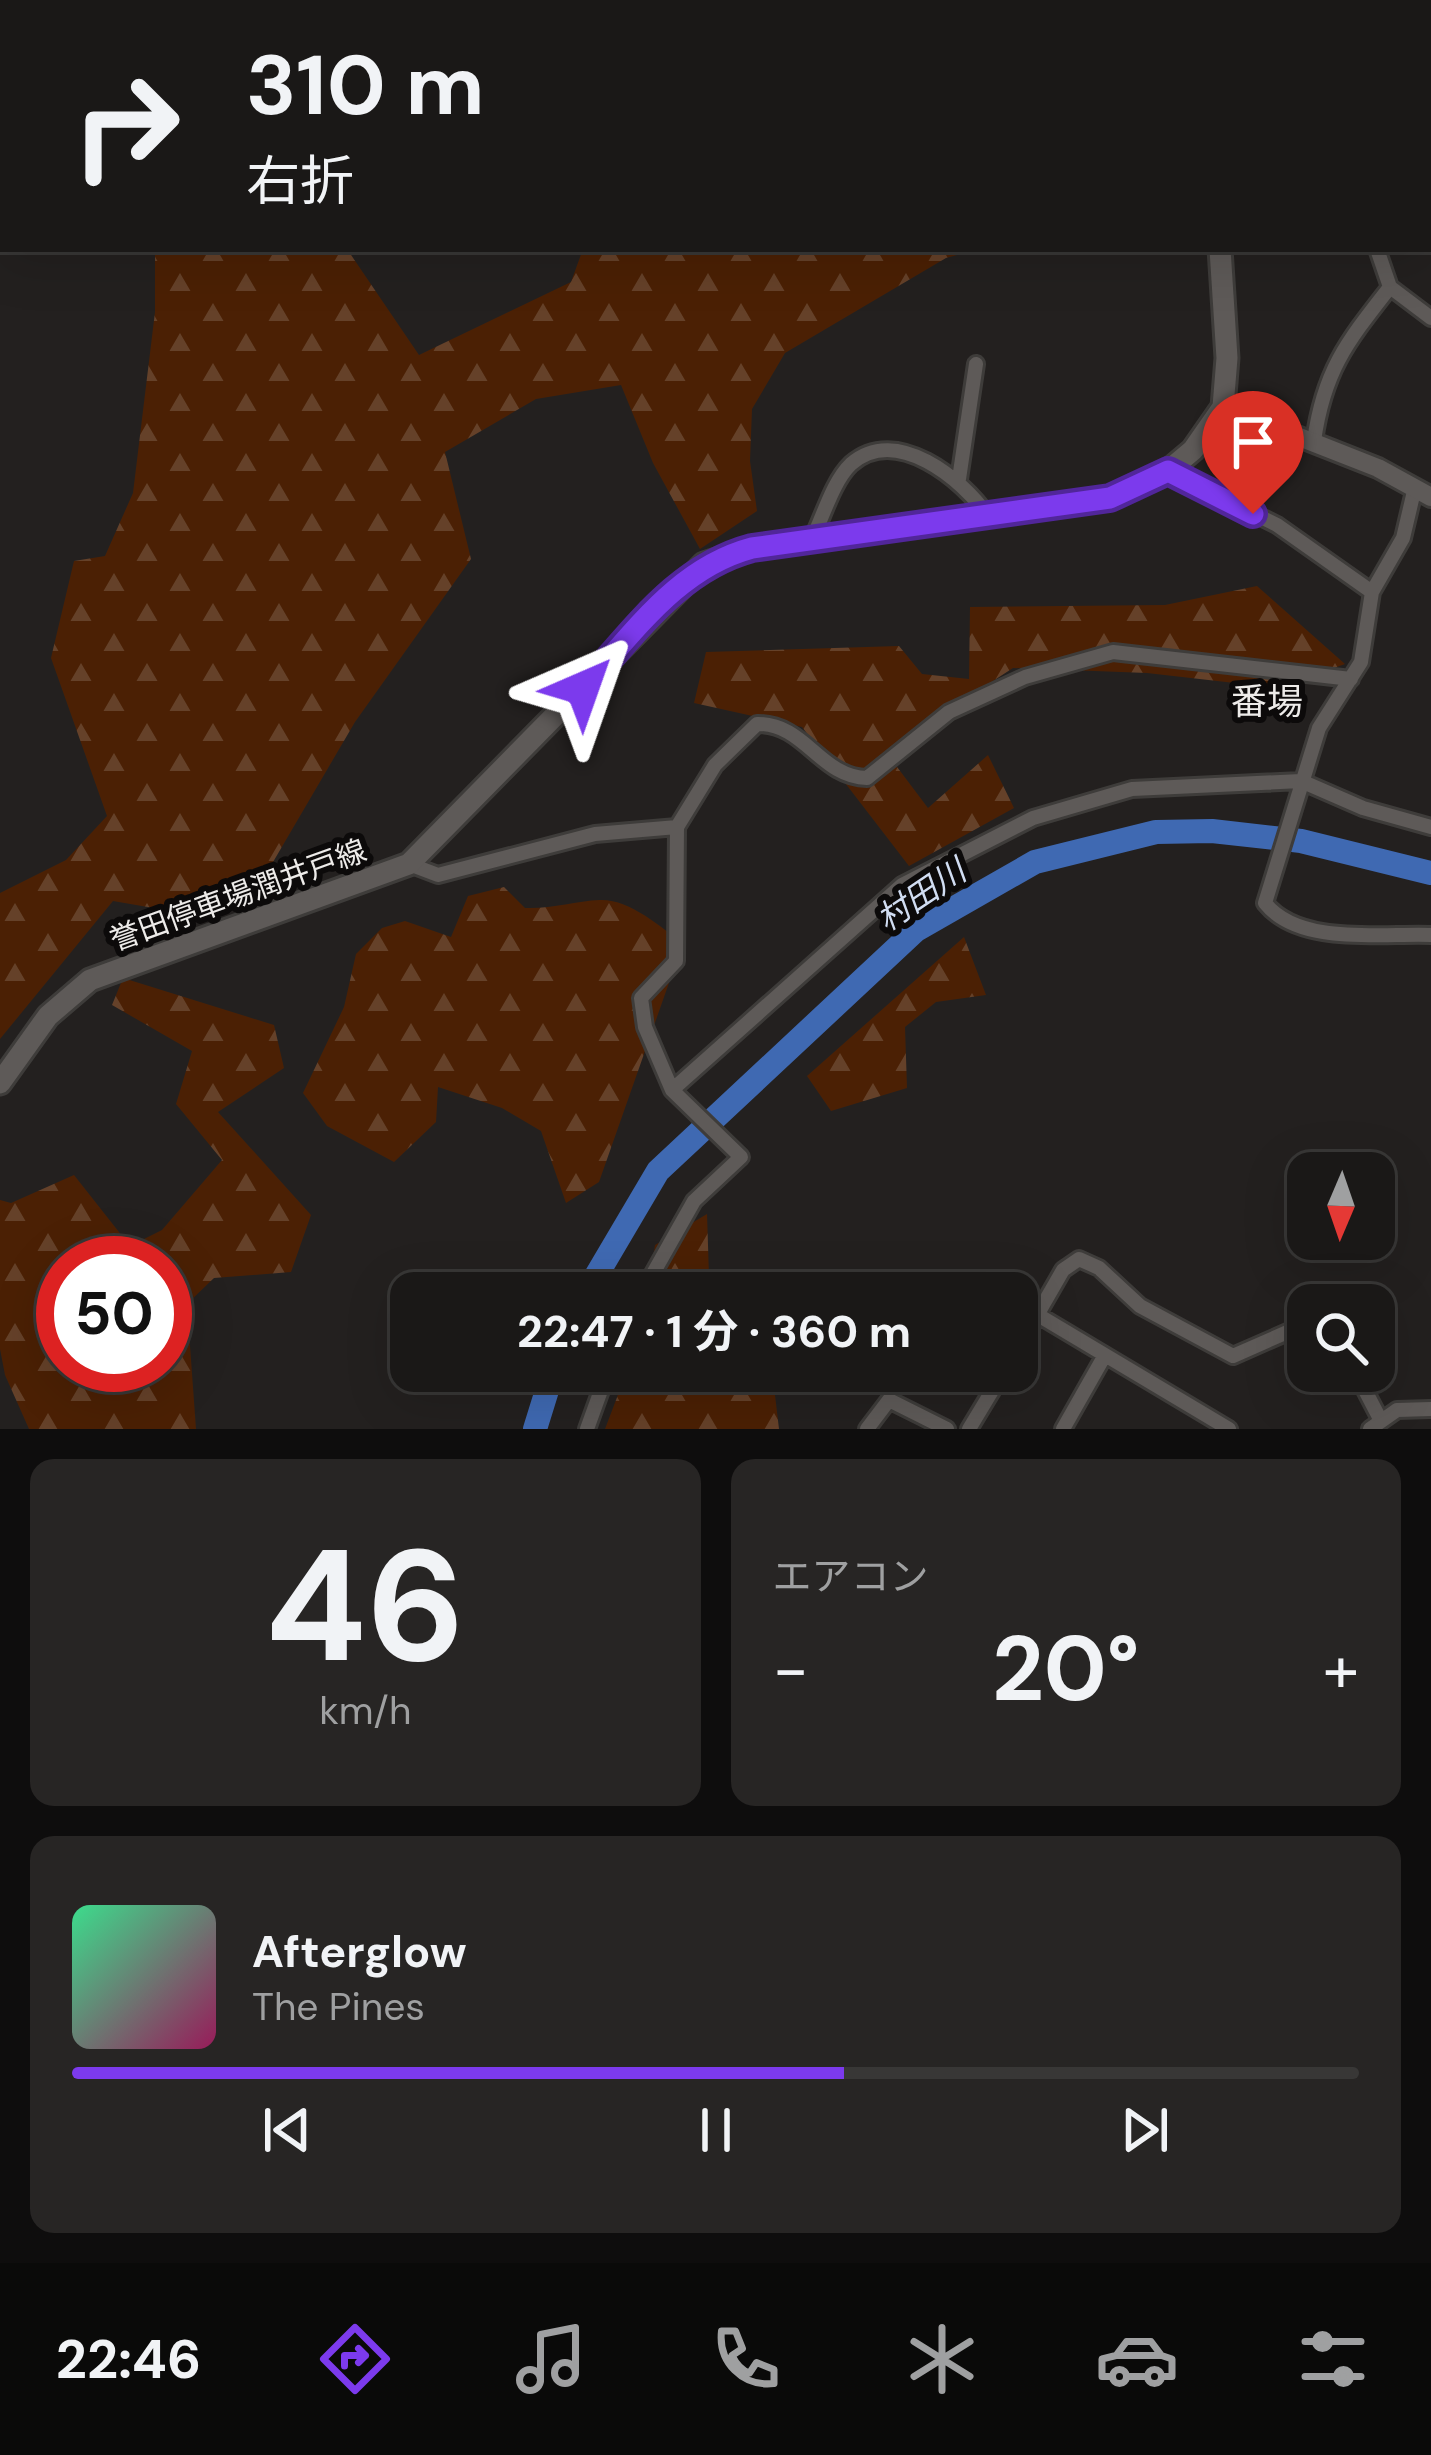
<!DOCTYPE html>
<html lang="ja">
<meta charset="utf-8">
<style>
:root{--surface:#1a1817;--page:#272524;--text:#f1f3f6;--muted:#9fa0a1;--line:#383736;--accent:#7c3aed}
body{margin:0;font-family:"DM Sans","Noto Sans JP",sans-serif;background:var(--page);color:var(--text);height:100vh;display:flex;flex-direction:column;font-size:45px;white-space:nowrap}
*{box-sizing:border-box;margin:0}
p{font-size:39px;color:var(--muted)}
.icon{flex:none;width:66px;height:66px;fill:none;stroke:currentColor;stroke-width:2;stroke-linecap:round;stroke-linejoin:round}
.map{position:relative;height:1429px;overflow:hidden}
.drawer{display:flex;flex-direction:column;gap:30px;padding:30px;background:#0e0d0d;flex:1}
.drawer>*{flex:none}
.banner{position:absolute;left:0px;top:0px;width:1431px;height:252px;box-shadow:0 12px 48px #0002,0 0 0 3px var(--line);background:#1a1817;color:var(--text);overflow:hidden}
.needle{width:78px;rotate:182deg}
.tools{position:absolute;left:1287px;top:1152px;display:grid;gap:24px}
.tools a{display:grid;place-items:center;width:108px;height:108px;border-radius:24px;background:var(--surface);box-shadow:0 12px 48px #0002,0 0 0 3px var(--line);font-size:60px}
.speed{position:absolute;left:36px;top:1236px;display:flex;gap:24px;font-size:60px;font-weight:700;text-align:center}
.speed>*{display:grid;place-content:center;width:156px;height:156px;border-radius:50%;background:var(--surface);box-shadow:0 12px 48px #0002,0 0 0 3px var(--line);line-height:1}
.speed .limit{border:18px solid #d22;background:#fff;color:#111}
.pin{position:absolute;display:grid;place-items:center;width:102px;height:102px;color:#fff;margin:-123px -51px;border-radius:50% 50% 50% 0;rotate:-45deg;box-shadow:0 0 12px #0007}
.pin .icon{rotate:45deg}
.me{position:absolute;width:132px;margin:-66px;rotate:43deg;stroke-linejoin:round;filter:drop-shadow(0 0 9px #0008)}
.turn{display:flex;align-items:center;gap:42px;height:252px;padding:0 48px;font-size:54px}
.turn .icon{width:156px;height:156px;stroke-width:2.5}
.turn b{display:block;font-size:84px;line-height:102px}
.big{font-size:90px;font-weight:700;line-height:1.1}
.drawer .widget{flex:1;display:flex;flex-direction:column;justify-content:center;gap:18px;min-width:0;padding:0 42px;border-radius:24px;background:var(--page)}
.drawer .dial{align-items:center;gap:0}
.dial b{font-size:156px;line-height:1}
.song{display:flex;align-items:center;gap:36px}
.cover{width:144px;height:144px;border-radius:18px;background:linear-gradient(135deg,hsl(150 70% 55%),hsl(330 70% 35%))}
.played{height:12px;border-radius:6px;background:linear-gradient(90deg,var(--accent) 60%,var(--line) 60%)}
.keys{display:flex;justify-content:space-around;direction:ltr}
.heat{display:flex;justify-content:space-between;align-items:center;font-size:66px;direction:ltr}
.drawer .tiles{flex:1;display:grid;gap:30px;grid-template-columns:1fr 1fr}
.widget:last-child{grid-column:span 2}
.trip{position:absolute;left:390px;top:1272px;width:648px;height:120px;border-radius:24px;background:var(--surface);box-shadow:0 12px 48px #0002,0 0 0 3px var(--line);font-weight:700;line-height:120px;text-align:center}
.menu{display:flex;height:192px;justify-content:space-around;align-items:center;background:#0a0a09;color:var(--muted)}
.menu .icon{width:84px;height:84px}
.menu .selected{color:var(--accent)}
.menu b{font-size:54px;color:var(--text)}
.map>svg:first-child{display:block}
.forest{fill:url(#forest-firs);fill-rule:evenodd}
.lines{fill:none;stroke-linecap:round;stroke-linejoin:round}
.river{stroke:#3f69b2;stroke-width:24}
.minor-casing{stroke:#3e3c3a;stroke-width:20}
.tertiary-casing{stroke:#3e3c3a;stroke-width:24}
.secondary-casing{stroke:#3e3c3a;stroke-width:27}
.minor{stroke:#5e5a58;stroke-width:14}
.tertiary{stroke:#5e5a58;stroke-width:18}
.secondary{stroke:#5e5a58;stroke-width:21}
.route-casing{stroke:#51269a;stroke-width:30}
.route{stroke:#7c3aed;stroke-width:21}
.labels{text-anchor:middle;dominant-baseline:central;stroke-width:12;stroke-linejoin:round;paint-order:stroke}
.street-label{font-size:30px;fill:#edebe9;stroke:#0c0a0a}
.water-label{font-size:33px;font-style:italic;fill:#d1ddf2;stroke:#0c0a0a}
.quarter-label{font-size:36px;fill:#edebe9;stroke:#0c0a0a}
</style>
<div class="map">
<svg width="1431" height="1429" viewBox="0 0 1431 1429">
<defs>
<pattern id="forest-firs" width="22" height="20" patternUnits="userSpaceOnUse" patternTransform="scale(3)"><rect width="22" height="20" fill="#4b2004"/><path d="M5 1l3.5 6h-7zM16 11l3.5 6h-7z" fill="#654129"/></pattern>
</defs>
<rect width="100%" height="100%" fill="#23201f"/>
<path class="forest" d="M155,249H347L419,355L571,282L583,249H979L946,258L785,353L752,409L750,461L757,511L700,549L653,463L621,385L536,399L445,452L471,559L355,722L266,874L194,915L113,901L0,1039V893L66,860L107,816L51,658L74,561L105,556L133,493L155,312Z
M1257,586L1345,664L1279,688L1147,673L1013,668L885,751L928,808L988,755L1014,808L909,866L802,727L694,703L706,652L899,646L922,674L969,679L970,607L1165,605Z
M504,887L525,908C552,909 575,901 600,900C630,899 660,927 683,943L599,1182L566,1203L541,1131L502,1108L438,1087L436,1122L394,1162L327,1126L303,1093L344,1007L356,954L382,928L405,921L451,937L468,896Z
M964,937L986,995L936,1002L905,1027L907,1088L831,1111L807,1076Z
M123,978L274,1025L284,1068L218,1112L311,1215L291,1272L214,1278L187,1304L196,1429H29L5,1375L0,1349V1200L11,1203L74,1175L130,1246L162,1230L222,1160L176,1104L192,1051L112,1005ZM63,1263H165V1365H63Z
M707,1214L709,1276L805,1293H648L655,1245Z
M627,1371H781L773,1378L779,1429H605Z"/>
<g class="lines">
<path class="river" d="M586,1293L658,1171L916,930L1035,862L1156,832L1212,831L1301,841L1431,873
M535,1429L553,1371"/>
<defs>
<path id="minor" d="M1099,0L1101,3
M1174,3L1176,0
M1377,249L1390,287L1431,318
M1314,441C1324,370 1347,342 1390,287
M1168,471L1277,525L1372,592
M959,479L976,364
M1415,487L1403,538L1372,592L1361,662L1319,728L1265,903C1299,946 1382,933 1431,935
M812,539C823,517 833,481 851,464C896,424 963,480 987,515
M409,864L438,875L595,834L677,827L715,765L757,724C805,723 820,777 867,778L949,712L1025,677L1113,652L1351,679
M672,1090L902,885L1033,818L1132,789L1301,781L1363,808L1431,827
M642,1293L694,1201L741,1157L672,1090L645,1027L641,998L676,961L677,827
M1038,1315L1229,1429
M1017,1350L1063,1270L1079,1259L1099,1268L1140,1306L1233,1356L1308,1323
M1355,1371L1380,1419
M587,1429L608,1371
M867,1429L889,1400L947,1429
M969,1429L1004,1371
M1063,1429L1105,1355
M1370,1429L1397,1410L1431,1409"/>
<path id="tertiary" d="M1223,407L1378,468L1431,497"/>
<path id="secondary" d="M1245,3L1246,0
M0,1083L48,1016L90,980L409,864L704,564L752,548L1110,498L1168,471L1193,450L1223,407L1227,358L1220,249"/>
</defs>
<use href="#minor" class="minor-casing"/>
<use href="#tertiary" class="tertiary-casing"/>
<use href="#secondary" class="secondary-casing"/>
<use href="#minor" class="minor"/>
<use href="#tertiary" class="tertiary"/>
<use href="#secondary" class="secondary"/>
</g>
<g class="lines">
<defs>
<path id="route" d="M583,688C634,633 677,568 752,548L1110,498L1168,471L1253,514"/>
</defs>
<use href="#route" class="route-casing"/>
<use href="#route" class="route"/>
</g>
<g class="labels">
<g class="street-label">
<text transform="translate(238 895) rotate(-20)">誉田停車場潤井戸線</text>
</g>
<g class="water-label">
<text transform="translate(921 895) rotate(-34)">村田川</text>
</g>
<g class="quarter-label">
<text x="1267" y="701">番場</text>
</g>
</g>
</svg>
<div class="tools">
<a><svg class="needle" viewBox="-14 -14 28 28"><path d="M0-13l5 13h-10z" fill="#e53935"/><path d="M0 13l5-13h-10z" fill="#9fa0a1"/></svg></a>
<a><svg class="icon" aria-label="search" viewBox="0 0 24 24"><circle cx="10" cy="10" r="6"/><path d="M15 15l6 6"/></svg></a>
</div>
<div class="speed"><div class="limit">50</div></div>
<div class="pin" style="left:1253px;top:514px;background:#d93025"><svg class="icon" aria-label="arrive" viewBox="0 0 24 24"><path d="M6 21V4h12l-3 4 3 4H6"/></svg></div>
<svg class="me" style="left:583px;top:688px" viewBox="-20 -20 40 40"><path d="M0-17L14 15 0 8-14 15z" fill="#7c3aed" stroke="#fff" stroke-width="4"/></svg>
<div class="trip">22:47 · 1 分 · 360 m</div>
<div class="banner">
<div class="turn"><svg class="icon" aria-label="right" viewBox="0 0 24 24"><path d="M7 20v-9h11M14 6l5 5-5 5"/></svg><div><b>310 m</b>右折</div></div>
</div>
</div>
<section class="drawer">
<div class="tiles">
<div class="widget dial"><b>46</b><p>km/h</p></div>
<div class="widget"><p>エアコン</p>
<div class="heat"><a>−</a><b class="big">20°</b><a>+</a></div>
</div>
<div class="widget">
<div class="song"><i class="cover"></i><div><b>Afterglow</b><p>The Pines</p></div></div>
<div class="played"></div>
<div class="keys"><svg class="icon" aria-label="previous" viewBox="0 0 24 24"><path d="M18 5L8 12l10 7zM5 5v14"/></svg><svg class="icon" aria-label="pause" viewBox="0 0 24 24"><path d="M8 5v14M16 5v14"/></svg><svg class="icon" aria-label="next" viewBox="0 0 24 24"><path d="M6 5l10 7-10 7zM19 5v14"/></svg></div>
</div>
</div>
</section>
<nav class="menu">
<b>22:46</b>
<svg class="icon selected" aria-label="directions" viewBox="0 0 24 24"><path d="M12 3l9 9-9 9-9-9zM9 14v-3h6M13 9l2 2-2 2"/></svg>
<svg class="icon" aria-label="music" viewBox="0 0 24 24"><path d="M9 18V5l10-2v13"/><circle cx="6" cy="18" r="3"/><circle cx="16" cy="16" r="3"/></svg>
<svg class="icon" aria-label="phone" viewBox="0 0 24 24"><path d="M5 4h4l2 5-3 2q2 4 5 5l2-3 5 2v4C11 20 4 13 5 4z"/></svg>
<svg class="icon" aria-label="climate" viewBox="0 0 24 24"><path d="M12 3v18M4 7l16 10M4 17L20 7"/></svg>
<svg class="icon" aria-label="car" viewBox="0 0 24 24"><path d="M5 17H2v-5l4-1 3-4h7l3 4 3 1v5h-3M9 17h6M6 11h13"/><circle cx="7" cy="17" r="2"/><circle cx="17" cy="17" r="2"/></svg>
<svg class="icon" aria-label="filters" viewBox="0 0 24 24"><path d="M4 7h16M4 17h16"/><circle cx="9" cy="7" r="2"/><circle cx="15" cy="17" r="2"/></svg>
</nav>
